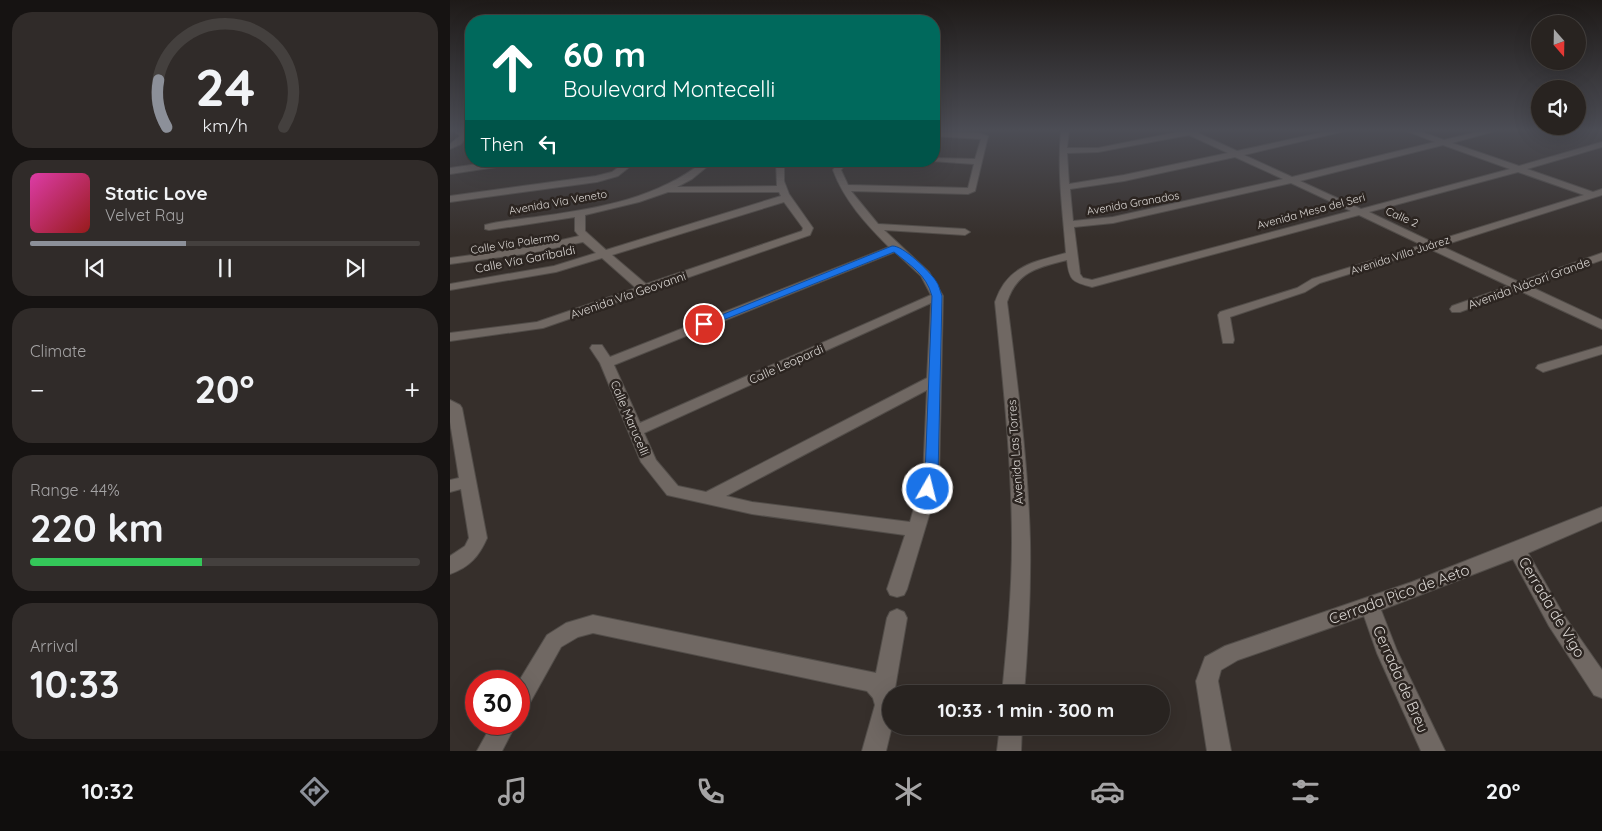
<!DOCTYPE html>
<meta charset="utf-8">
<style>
:root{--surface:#282320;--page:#302b29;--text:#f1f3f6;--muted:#a5a4a5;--line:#44403e;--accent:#8c9099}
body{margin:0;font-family:Quicksand,sans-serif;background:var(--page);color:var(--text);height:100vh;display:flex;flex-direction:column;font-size:19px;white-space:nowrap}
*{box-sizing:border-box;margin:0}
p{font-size:16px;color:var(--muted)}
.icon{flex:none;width:28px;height:28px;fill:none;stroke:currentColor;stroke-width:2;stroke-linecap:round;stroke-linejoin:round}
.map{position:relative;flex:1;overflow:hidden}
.panel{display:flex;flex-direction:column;gap:12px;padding:12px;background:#161312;width:450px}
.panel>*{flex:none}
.top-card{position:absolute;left:15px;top:15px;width:475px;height:152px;border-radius:20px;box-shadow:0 5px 20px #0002,0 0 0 1px var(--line);background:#00695c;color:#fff;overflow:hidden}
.needle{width:32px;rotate:160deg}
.fabs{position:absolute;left:1081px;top:15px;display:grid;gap:10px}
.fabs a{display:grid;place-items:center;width:55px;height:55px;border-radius:50%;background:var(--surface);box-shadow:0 5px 20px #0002,0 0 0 1px var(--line);font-size:25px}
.speed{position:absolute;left:15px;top:670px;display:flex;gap:10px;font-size:25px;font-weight:700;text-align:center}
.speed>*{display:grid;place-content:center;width:65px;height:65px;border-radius:50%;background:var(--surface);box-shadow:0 5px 20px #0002,0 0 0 1px var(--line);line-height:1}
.speed .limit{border:8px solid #d22;background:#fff;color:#111}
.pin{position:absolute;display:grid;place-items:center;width:42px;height:42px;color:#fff;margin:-21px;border:2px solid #fff;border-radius:50%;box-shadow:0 1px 5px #0007}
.me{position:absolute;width:55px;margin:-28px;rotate:8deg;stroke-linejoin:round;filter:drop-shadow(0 0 4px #0008)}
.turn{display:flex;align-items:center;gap:18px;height:105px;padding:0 15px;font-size:22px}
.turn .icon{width:65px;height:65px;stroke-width:2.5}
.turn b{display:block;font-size:35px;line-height:42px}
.then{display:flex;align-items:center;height:48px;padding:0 15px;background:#0003;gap:10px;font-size:19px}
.big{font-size:38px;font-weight:700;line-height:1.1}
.panel .tile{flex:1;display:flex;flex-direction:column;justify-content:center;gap:8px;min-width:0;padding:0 18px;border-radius:20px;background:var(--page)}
.panel .dial{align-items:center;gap:0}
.dial svg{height:130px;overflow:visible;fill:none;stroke:var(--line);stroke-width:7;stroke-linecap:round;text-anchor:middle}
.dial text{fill:var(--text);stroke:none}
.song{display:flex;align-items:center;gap:15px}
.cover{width:60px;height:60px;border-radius:8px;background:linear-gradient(135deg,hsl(320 70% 55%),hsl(0 70% 35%))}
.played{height:5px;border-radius:2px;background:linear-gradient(90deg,var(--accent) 40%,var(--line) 40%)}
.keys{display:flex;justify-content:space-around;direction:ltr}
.heat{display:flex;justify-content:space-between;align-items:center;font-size:28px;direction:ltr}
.charge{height:8px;border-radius:4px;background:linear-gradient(90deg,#34c759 44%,var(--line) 0)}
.trip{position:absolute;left:432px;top:685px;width:288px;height:50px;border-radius:25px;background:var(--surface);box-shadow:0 5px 20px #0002,0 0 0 1px var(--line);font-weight:700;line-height:50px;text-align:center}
.dock{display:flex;height:80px;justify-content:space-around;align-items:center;background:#100e0d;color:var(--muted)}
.dock .icon{width:35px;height:35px}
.dock .current{color:var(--accent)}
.dock b{font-size:22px;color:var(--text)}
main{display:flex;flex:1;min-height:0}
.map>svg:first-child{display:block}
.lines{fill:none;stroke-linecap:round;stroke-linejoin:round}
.street-casing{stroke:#524d49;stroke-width:2}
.street{fill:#706863;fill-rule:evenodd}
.route{fill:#1a73e8;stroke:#114b97}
.labels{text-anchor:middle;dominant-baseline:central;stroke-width:5;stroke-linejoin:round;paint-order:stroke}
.far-street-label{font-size:11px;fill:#dbd7d4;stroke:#2c2521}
.street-label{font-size:12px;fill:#dbd7d4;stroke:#2c2521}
.near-street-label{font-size:15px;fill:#dbd7d4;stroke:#2c2521}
</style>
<main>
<section class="panel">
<div class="tile dial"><svg viewBox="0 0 100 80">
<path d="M14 69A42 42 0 1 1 86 69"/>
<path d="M14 69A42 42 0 0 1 9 40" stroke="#8c9099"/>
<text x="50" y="56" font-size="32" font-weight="700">24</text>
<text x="50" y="72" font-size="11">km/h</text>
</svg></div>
<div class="tile">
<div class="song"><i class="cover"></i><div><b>Static Love</b><p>Velvet Ray</p></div></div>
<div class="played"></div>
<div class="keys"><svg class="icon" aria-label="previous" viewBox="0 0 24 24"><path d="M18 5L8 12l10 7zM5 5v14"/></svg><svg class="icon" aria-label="pause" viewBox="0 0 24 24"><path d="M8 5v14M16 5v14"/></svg><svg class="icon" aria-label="next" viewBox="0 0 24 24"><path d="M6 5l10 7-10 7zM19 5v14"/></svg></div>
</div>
<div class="tile"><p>Climate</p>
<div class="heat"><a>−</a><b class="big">20°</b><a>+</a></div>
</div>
<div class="tile"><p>Range · 44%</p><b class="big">220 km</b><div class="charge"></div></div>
<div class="tile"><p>Arrival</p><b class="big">10:33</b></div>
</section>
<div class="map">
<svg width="1152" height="751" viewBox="0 0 1152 751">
<rect width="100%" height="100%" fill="#362f2b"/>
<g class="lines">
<defs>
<path id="street" d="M4,131H13L18,135L11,144L0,149V144L10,136Z
M611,131H619L617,148H648L733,131H750L748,133L787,151L879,131H895L794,155L842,177L985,142L957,131H969L994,140L1031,131H1045L1002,143L1069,166L1152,142V147L1077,169L1143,192L1152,189V195L991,246L1069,282L1152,253V260L1079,286L1152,320V329L1068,290L1010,312H1002L1000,309L1002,306L1059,286L980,249L870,283L855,292L780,317L784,340L783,343H773L768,315L770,312L847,288L862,279L972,245L909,215L642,287C622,282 619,280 617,260C589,267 567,271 557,302C567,381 578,461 580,541C581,592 578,643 574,694H552C557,643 562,592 562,542C562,461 553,382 545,302C557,266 583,262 616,253C613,213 607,172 611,131ZM739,135L778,153L674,175L619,184L617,153L648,152ZM993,145L1060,169L911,209L850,181ZM785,157L833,179L663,217L623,221L620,189L674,181ZM1068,172L1134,195L982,242L919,212ZM841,183L901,211L642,280L633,278L630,274L624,227L663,223Z
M484,132L529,133L538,136L525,191L518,194L401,191L428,224L515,229L520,232L515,235L434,230L479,272L493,296L489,476L483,502L457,589L454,595L447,597L440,595L437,589L455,535L302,514L217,495L191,462L150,363L140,348L142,345H152L160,357L439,247C416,224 394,200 383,170L389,161H398L391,170L398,185L518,188L524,164L481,161H484V158L525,159L531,139L484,136ZM445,252L471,276L481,295L190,423L164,365ZM481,303L477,378L256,492L228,486L206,460L194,433ZM477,390L473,476L460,522L302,502L276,496Z
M48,161H71L67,164L0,174V168Z
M177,161H187L168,176L147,182L0,202V196L146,176L162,172Z
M254,161H264L242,179L227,187L327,186L326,161H334V181L339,194L363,228L360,235L93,328L0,341V333L87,322L186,288L152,258L106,272L0,290V284L104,266L146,253L133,242L81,253L0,264V258L81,247L129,236L125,231V217L39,230L35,229V225C54,220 74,219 93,216C150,208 208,198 254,161ZM218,192H329L331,196L156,250L135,231V215L189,202ZM334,202L353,228L352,231L196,284L162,255Z
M1152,346V354L1093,372L1086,368L1088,365Z
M0,400L10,405L12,408L37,538C29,556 20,567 0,574V556L15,546L19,538L11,489L0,492V480L9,478L0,422Z
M1152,507V521L1078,553L1113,614L1152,670V698L1144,695L1099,626L1063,559L931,610L947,651L995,751H971L927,653L914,616L788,660L771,670L768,681L781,751H757L746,681L755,657L775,646L962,582Z
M447,609L454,612L457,618L444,694H441L442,726L436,751H412L425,705L423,698L417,691L143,633L128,637L111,647L77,708L69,711V681L97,635L116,623L143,615L426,673L437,618L440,612Z
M42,724H66L52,751H27Z
M550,726H572L571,751H547Z"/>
</defs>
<use href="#street" class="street-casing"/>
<use href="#street" class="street"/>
</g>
<linearGradient id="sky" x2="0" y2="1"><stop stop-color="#1e1a18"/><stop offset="0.55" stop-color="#4c4d55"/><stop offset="1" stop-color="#4c4d55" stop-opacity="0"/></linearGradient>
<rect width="1152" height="237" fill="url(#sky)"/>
<path class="route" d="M442,246C453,245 480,272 486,281C489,285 490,291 492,296L488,476L483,492H474L472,489L475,476L482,296C476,274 461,266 444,252L258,326H251L249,324Z"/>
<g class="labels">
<g class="far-street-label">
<text transform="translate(108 202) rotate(-10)">Avenida Vía Veneto</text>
<text transform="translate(683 203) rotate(-10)">Avenida Granados</text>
<text transform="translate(861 211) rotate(-15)">Avenida Mesa del Seri</text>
<text transform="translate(952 217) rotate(24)">Calle 2</text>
<text transform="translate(65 243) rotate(-9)">Calle Vía Palermo</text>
<text transform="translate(950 255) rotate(-18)">Avenida Villa Juárez</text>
</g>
<g class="street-label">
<text transform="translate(75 259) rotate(-11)">Calle Vía Garibaldi</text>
<text transform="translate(1079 283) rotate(-20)">Avenida Nácori Grande</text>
<text transform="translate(178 295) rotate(-19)">Avenida Vía Geovanni</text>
<text transform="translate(336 364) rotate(-24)">Calle Leopardi</text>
<text transform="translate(180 418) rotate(67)">Calle Marucelli</text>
<text transform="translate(565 452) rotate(-94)">Avenida Las Torres</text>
</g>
<g class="near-street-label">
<text transform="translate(949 594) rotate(-20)">Cerrada Pico de Aeto</text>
<text transform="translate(1102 607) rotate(59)">Cerrada de Vigo</text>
<text transform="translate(951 679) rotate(66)">Cerrada de Breu</text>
</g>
</g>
</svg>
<div class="fabs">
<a><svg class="needle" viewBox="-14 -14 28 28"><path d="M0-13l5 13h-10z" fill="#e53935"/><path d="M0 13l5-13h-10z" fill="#a5a4a5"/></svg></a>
<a><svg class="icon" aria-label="sound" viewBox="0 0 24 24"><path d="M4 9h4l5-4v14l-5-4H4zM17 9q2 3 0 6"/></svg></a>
</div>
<div class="speed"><div class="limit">30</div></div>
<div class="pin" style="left:254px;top:324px;background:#d93025"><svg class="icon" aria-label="arrive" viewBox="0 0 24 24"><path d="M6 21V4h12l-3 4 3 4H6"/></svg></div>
<svg class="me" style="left:478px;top:489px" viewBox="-20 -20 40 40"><circle r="17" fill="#1a73e8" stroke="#fff" stroke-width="3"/><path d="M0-11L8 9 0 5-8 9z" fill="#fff"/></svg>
<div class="trip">10:33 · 1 min · 300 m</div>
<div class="top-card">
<div class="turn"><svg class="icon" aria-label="ahead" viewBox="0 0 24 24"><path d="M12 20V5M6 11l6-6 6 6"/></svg><div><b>60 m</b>Boulevard Montecelli</div></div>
<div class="then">Then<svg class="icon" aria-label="left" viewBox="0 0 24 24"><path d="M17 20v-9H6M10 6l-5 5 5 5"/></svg></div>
</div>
</div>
</main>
<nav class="dock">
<b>10:32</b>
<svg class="icon current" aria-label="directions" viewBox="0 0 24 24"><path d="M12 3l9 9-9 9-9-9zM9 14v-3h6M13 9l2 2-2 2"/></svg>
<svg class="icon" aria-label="music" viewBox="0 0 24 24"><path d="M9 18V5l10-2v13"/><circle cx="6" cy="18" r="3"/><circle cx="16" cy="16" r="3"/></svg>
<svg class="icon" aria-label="phone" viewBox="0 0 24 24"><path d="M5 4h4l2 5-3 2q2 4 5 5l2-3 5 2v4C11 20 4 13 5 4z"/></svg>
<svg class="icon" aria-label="climate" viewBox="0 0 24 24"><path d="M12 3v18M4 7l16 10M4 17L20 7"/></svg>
<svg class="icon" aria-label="car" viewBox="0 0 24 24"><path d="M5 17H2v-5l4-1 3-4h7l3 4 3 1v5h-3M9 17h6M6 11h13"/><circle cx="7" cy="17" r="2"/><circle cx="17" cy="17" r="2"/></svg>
<svg class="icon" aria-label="filters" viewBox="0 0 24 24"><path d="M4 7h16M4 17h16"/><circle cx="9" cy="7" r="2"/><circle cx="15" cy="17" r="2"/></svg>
<b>20°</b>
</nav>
